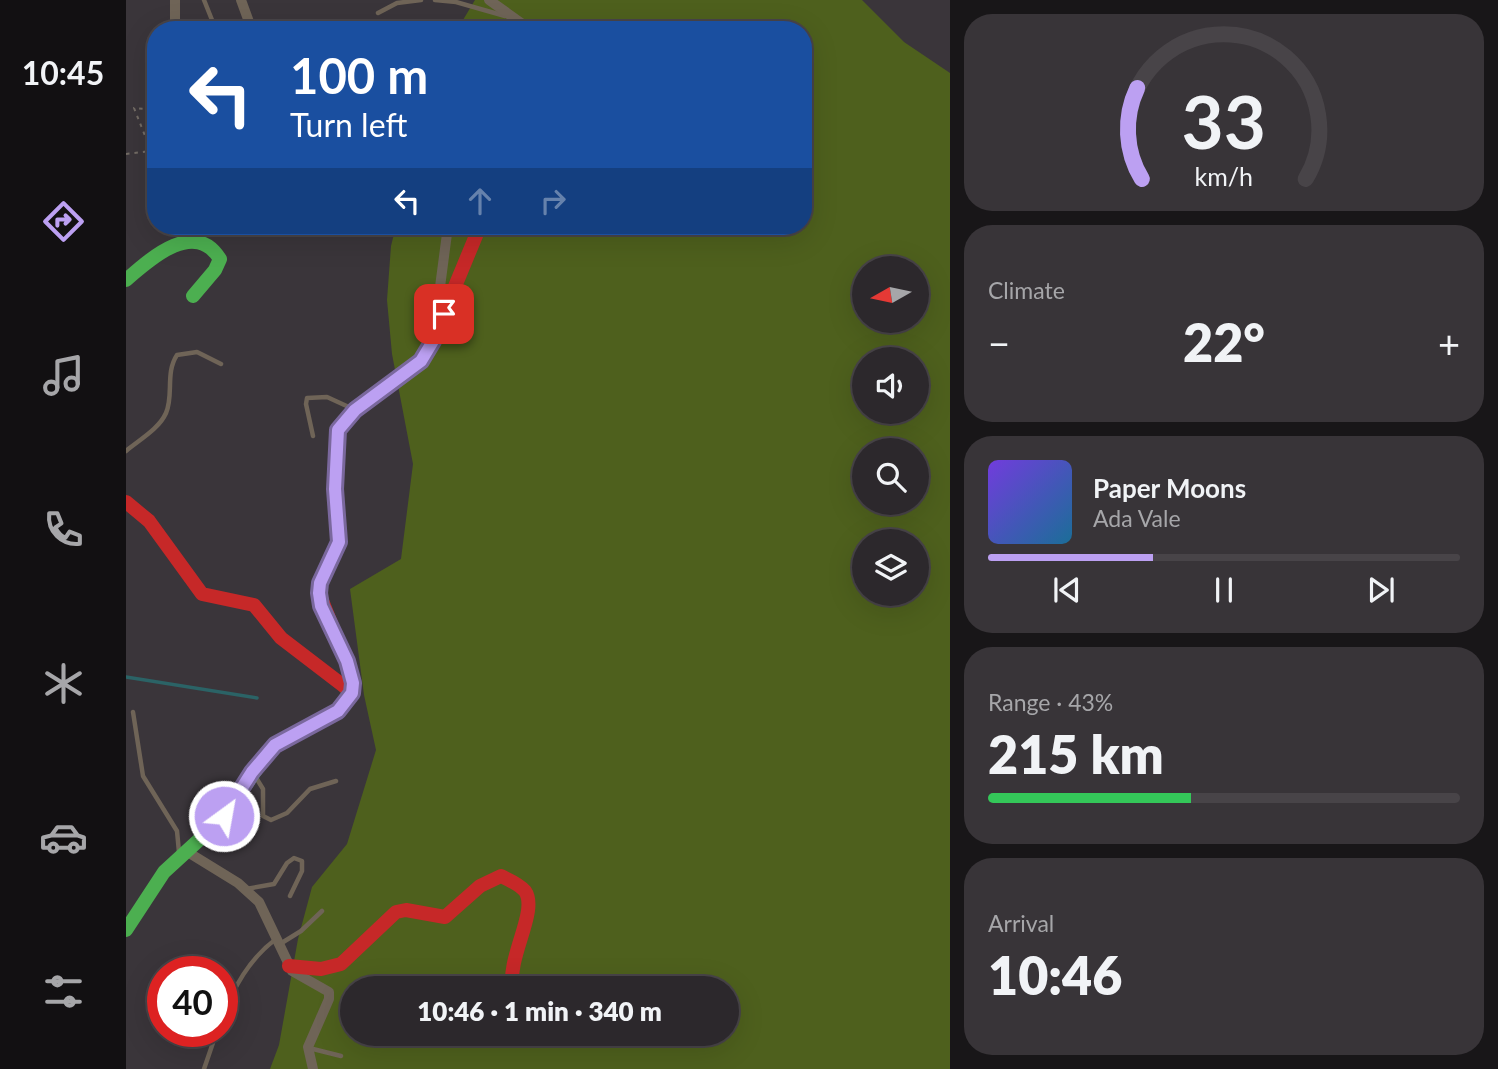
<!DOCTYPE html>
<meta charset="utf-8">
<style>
:root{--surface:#2c282c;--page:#383438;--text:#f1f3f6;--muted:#a6a6a9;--line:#484448;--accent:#bca0f2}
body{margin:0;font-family:Lato,sans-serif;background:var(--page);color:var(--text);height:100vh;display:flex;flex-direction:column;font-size:26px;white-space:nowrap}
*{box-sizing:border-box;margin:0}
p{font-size:23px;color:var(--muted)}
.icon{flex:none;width:38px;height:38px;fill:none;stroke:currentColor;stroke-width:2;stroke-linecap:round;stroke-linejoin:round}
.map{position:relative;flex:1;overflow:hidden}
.side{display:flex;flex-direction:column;gap:14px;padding:14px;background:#181618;width:548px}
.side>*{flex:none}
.top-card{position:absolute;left:21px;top:21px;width:665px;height:214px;border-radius:28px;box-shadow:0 7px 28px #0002,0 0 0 2px var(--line);background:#1a4fa0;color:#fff;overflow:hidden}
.needle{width:46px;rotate:261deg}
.tools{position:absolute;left:726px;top:256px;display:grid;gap:14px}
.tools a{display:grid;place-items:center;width:77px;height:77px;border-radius:50%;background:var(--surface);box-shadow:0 7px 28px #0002,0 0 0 2px var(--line);font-size:35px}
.speed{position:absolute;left:21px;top:956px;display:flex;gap:14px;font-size:35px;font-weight:700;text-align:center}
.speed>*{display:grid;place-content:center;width:91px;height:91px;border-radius:50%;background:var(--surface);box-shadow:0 7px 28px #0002,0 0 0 2px var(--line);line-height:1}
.speed .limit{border:10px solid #d22;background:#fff;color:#111}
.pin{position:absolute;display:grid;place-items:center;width:60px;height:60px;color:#fff;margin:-30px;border-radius:14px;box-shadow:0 4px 10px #0006}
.me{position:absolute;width:77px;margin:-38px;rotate:32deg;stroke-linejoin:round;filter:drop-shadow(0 0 5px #0008)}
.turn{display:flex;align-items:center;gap:24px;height:147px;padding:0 28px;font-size:32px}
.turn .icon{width:91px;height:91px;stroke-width:2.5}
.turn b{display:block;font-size:49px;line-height:60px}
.lanes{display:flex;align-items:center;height:66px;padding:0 28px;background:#0003;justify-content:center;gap:35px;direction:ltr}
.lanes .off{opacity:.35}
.big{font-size:52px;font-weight:800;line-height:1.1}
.side .card{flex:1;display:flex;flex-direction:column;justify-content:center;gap:10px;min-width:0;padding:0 24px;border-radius:28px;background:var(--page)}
.side .dial{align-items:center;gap:0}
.dial svg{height:182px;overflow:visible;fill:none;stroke:var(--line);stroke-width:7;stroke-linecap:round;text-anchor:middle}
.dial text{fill:var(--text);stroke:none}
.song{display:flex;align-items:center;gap:21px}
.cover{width:84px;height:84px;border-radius:10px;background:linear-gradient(135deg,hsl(260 70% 55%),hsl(200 70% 35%))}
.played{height:7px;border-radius:4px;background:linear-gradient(90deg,var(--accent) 35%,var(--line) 35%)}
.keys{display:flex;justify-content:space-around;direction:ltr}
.heat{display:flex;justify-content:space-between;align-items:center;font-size:38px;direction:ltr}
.charge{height:10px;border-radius:5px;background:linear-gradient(90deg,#34c759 43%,var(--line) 0)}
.trip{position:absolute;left:214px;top:976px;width:399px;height:70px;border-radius:35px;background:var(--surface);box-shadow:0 7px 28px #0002,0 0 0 2px var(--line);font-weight:800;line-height:70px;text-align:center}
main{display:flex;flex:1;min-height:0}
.tabs{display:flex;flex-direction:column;width:126px;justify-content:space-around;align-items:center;background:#121012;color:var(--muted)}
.tabs .icon{width:49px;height:49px}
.tabs .on{color:var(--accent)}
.tabs b{font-size:32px;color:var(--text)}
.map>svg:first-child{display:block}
.forest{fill:#4e601d;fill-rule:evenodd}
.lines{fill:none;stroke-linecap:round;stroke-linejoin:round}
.stream{stroke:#2b6366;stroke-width:3.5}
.path{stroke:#726b64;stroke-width:2;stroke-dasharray:3.5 5;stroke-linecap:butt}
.lane{stroke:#6f6457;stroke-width:4.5}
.street{stroke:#6f6457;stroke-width:10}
.fast{stroke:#4caf50;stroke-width:14}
.jam{stroke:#c62828;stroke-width:14}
.route-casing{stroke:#7a689d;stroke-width:18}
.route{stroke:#bca0f2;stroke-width:12}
</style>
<main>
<nav class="tabs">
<b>10:45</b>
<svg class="icon on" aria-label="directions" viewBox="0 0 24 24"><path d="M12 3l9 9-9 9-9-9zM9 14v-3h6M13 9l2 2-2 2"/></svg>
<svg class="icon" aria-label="music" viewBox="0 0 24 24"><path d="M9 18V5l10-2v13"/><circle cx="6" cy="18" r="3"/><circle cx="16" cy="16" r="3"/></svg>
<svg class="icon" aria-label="phone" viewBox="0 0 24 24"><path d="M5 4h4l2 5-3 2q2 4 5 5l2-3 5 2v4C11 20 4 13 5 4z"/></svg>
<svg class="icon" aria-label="climate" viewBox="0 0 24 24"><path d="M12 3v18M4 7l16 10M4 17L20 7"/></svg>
<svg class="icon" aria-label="car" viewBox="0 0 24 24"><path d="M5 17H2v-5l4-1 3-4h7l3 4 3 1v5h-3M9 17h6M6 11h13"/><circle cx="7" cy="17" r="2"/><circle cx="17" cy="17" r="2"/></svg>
<svg class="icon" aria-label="filters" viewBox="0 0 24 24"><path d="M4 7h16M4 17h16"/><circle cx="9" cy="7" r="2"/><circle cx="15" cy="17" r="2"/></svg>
</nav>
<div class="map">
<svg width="825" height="1069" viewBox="0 0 825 1069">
<rect width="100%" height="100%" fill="#3a353a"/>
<path class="forest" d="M349,0H736L778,42L824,73V1069H144L153,1045L172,939L186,887L221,844L250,750L238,695L224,589L275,559L287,464L266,354L261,300L265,246L270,226H677V30H331ZM738,268H791V320H738ZM738,359H791V411H738ZM738,450H791V502H738ZM738,541H791V593H738ZM226,989H600V1034H226Z"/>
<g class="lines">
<path class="stream" d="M0,677L131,698"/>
<path class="path" d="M0,154L25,151L8,108L21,109L30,115"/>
<path class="lane" d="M78,0L90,30
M309,0L330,2L379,16
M252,13L271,3L295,0
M187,436L180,404L181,398L201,397L225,408
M0,451C13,440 33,429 40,413C48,395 39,373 51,355L71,352L95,364
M7,712L17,776L51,831L53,852
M129,776L137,789V816L145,820L161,813L184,789L210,781
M120,889L148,884L161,863L168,858L176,861V871L164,896
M154,944L175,931L196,911
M96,1018C108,987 123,959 150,939
M183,1048L215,1056
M78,1069L91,1031"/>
<path class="street" d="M115,0L126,30
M363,0L405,30
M49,30V0
M318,314L314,287L322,226
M60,851L112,883L133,902L166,971L203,992V999L182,1047L187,1069"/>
<path class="fast" d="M0,280C23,260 68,218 94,259L89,270L67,296
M0,930L38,872L98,817L140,755L157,740L210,711L226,693L219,687"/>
<path class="jam" d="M0,502L23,521L76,594L128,605L155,638L219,687
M226,693V676L193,593L194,583L213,542L209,489L212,430L229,410L288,367L301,354L354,226
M163,966L195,969L215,964L270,912L280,910L319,917L354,886L375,876C383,880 393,884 399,891C413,911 380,958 387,989"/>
</g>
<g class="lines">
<defs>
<path id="route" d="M98,816L126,772L149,745L212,711L226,693L227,683L221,661L195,606L193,593L194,583L213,542L209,489L212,430L229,410L295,361L307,341L318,314"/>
</defs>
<use href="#route" class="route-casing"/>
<use href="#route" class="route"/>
</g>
</svg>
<div class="tools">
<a><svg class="needle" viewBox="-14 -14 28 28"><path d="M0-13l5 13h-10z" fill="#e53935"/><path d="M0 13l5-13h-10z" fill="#a6a6a9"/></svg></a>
<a><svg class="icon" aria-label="sound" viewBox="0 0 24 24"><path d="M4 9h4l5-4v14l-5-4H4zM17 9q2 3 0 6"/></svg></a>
<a><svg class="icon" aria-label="search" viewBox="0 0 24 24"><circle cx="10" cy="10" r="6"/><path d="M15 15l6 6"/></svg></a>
<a><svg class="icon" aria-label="layers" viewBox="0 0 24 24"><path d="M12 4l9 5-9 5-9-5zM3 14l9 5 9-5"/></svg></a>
</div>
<div class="speed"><div class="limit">40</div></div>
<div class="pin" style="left:318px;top:314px;background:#d93025"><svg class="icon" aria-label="arrive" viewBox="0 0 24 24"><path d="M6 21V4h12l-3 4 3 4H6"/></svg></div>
<svg class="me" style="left:98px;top:816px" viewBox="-20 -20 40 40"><circle r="17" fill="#bca0f2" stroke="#fff" stroke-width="3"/><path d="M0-11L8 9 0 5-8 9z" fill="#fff"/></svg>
<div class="trip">10:46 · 1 min · 340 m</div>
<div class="top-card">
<div class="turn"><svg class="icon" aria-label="left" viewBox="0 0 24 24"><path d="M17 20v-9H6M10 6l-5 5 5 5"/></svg><div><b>100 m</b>Turn left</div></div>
<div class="lanes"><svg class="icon" aria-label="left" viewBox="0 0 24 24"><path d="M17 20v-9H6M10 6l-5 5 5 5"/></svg><svg class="icon off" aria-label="ahead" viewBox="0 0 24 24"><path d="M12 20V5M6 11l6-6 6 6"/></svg><svg class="icon off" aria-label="right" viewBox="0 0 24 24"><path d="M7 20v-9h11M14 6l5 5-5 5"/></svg></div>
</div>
</div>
<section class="side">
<div class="card dial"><svg viewBox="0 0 100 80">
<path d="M14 69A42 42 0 1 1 86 69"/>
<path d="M14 69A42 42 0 0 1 12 29" stroke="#bca0f2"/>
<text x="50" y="56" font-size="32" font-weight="700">33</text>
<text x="50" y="72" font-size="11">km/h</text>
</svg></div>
<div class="card"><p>Climate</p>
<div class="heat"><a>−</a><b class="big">22°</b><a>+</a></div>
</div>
<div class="card">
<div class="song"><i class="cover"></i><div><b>Paper Moons</b><p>Ada Vale</p></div></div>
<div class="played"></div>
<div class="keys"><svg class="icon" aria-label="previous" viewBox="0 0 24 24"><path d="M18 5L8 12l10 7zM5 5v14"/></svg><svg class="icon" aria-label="pause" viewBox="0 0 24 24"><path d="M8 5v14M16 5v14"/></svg><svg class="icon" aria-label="next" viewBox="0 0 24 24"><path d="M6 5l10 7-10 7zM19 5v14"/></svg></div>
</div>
<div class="card"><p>Range · 43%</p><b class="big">215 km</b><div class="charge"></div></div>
<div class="card"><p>Arrival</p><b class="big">10:46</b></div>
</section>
</main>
